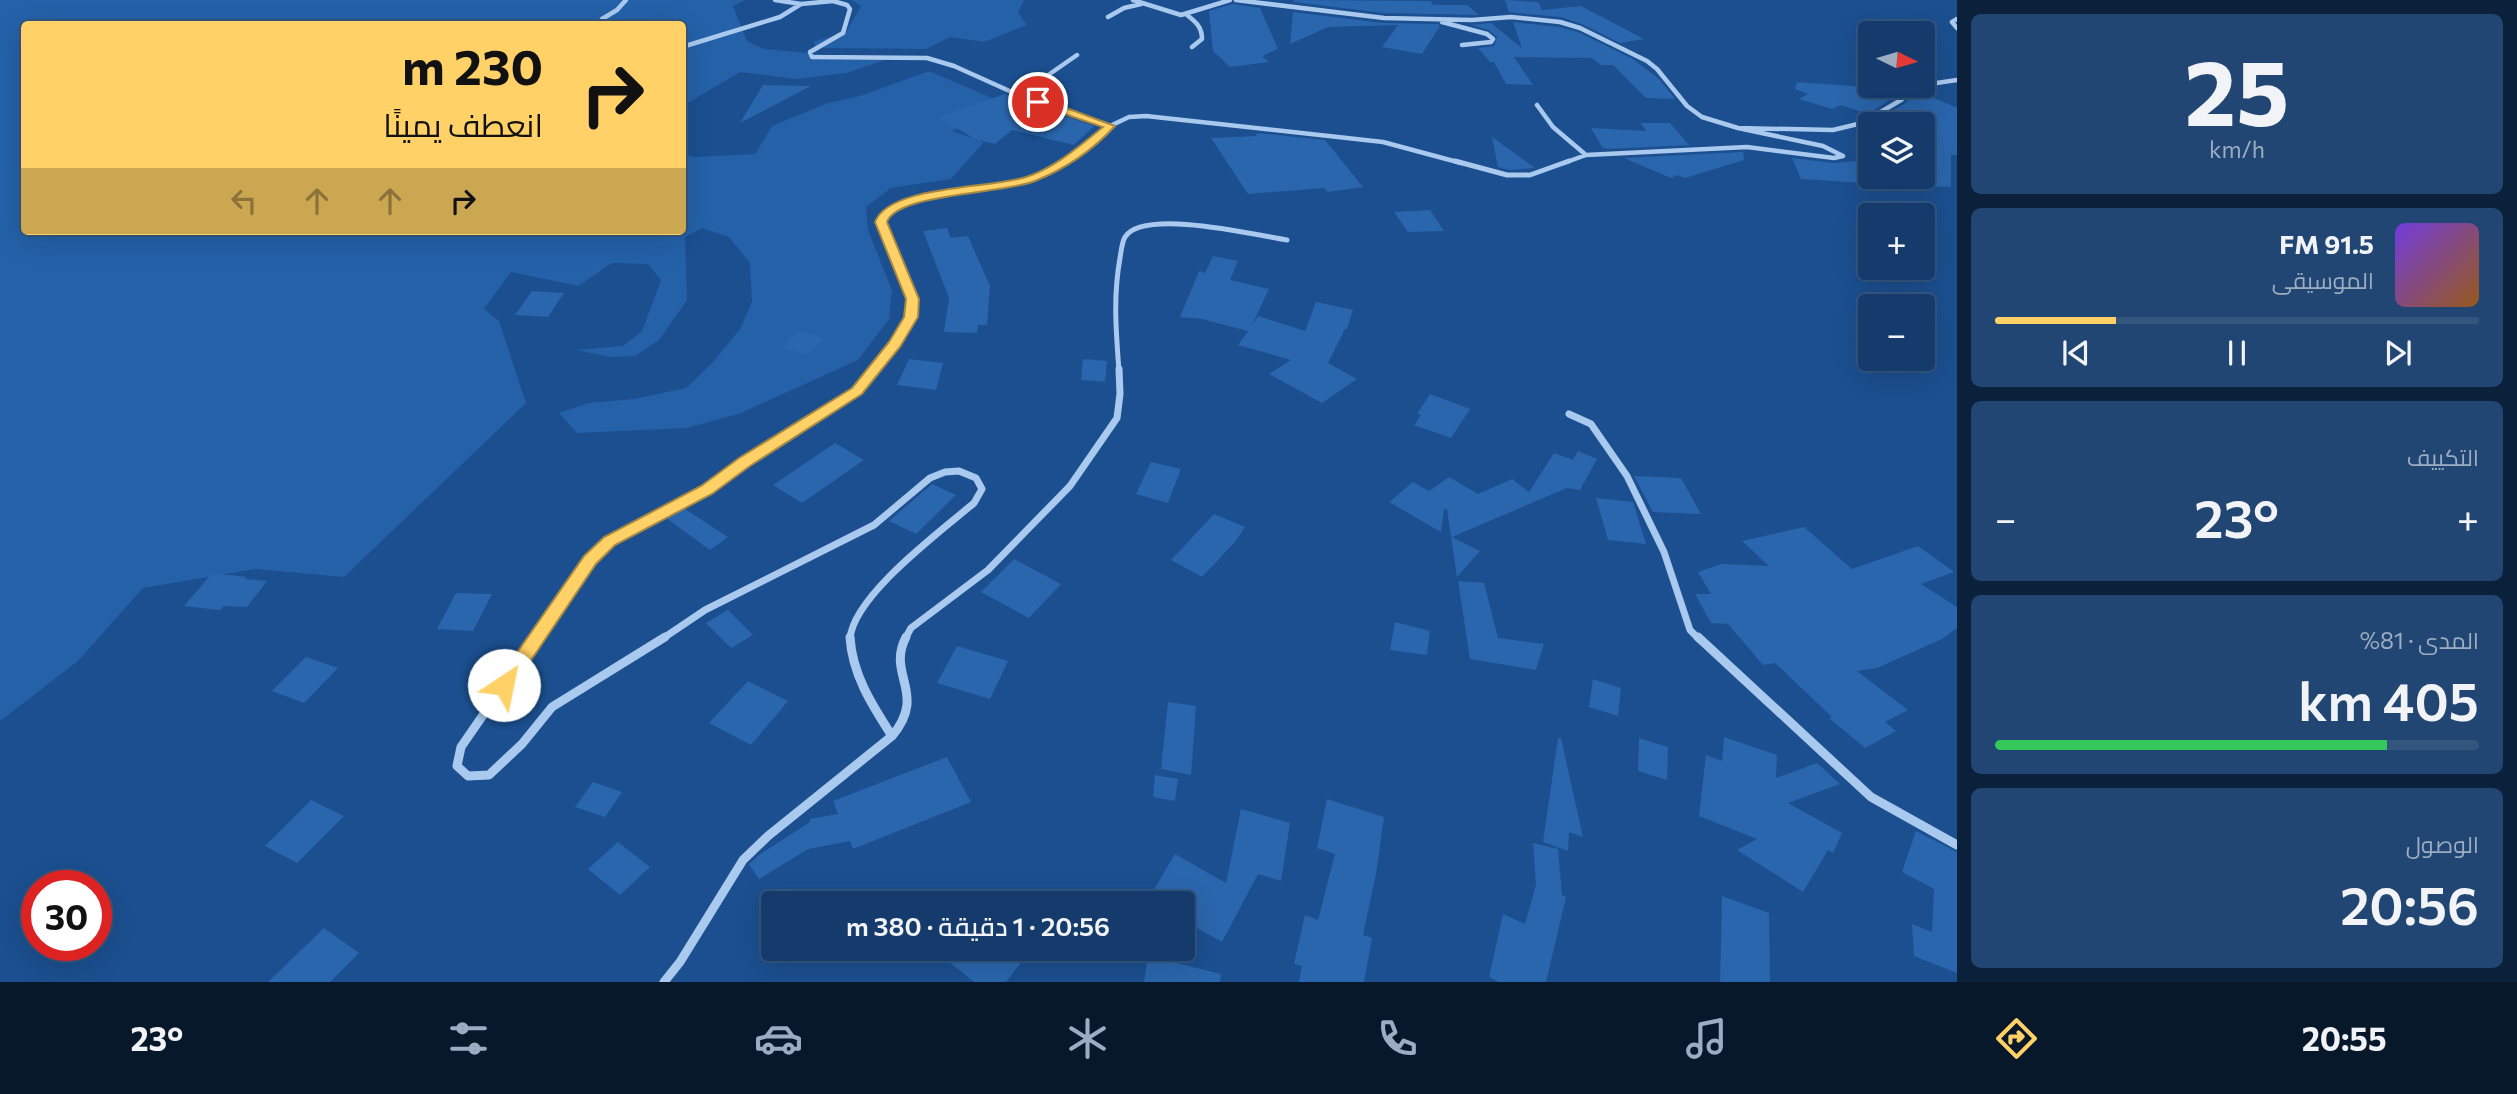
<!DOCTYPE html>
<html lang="ar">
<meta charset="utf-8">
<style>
:root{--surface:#143b6b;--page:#214673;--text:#f1f3f6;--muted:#9dadc1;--line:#33557e;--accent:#ffd166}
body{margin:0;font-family:Commissioner,Cairo,sans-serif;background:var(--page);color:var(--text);direction:rtl;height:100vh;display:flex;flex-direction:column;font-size:26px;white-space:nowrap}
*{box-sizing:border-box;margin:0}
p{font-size:23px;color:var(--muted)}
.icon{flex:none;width:38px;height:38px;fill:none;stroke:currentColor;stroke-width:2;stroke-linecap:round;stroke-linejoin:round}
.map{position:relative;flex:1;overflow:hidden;direction:ltr}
.sheet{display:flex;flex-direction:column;gap:14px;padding:14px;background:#0b203b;width:560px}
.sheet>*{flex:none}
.guide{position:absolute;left:21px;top:21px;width:665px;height:214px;border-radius:7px;box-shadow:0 7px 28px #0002,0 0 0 2px var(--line);direction:rtl;background:#ffd166;color:#111;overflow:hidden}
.needle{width:46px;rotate:95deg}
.tools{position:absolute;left:1858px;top:21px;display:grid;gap:14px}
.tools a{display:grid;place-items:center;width:77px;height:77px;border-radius:7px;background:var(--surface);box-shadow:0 7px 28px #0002,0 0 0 2px var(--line);font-size:35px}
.speed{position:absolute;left:21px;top:870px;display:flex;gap:14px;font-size:35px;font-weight:700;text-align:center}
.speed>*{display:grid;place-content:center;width:91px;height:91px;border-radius:50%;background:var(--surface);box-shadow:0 7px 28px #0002,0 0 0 2px var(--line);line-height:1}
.speed .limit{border:10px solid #d22;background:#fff;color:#111}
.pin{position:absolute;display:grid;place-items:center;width:60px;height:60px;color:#fff;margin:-30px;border:4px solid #fff;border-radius:50%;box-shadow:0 2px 7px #0007}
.me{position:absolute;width:77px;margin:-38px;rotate:34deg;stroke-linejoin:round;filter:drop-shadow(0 0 5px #0008)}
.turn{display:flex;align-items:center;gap:24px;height:147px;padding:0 28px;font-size:32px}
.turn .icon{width:91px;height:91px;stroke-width:2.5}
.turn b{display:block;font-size:49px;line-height:60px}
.lanes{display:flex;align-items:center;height:66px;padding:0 28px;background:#0003;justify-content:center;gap:35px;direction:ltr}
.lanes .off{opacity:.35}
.big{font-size:52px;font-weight:600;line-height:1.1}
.sheet .tile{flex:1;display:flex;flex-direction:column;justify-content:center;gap:10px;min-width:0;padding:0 24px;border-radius:10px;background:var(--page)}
.sheet .dial{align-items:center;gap:0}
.dial b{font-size:91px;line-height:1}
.song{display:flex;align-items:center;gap:21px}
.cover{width:84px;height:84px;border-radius:10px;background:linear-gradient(135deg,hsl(260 70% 55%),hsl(30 70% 35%))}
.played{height:7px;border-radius:4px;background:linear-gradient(90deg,var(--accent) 25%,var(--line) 25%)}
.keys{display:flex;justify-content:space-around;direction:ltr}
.heat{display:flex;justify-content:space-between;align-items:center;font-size:38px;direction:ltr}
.charge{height:10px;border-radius:5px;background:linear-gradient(90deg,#34c759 81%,var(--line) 0)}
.trip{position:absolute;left:761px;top:891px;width:434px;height:70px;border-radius:7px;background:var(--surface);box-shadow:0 7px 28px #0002,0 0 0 2px var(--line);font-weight:600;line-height:70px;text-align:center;direction:rtl}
.tab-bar{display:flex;height:112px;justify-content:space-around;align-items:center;background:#08182b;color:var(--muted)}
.tab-bar .icon{width:49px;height:49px}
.tab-bar .on{color:var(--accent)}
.tab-bar b{font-size:32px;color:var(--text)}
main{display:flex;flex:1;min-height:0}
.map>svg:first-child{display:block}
.green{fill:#2461a8}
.building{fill:#2a66ad}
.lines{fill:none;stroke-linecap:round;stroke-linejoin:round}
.street-far3{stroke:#a9c9ee;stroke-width:4.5}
.street-far2{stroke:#a9c9ee;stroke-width:5}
.street-far1{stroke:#a9c9ee;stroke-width:7}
.street{stroke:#a9c9ee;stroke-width:9}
.route{fill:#ffd166;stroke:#a68842;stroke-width:2}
</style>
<main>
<section class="sheet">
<div class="tile dial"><b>25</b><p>km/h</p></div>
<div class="tile">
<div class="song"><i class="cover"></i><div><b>91.5 FM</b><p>الموسيقى</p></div></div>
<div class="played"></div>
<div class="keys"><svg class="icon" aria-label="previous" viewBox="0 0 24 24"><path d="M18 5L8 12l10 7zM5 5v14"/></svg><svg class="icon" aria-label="pause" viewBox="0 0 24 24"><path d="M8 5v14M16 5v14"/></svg><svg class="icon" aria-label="next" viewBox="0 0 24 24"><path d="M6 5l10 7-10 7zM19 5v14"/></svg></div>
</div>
<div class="tile"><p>التكييف</p>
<div class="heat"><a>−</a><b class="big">23°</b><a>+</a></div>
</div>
<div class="tile"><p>المدى · 81%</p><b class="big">405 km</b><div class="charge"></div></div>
<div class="tile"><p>الوصول</p><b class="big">20:56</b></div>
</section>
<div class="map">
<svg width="1957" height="982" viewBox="0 0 1957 982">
<rect width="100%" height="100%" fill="#1b4f8f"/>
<path class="green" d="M0,0H745L733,6L747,41L764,49L885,60L847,73L796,79L740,72L683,106L682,24H24V231H682L683,153L693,157L755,154L772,126L828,103L860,96L929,71L1006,104L952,131L984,142L951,179L891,188L866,207L868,230L892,290L889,319L858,360L741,413L687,428L577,433L559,413L588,403L634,399L686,388L712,363L740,329L752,302L750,263L729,237L702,228L685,237L687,300L659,340L635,356L611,357L577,350L623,346L642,331L661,280L648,264L612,263L578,286L511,272L484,309L499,321L526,403L344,577L255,569L143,588L78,661L0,721Z
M851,0H1024L1018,12L1027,25L984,42L950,37L926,49L817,48L813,42L846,32L861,6Z"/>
<path class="building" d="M1294,0L1431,1L1433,5H1467L1479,15L1384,13L1294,2Z
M1505,0L1538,2L1542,10L1581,6L1644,39L1620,43L1582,24L1561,17L1509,12Z
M1233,4L1260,8L1278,49L1262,56L1269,62L1230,67L1213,51L1209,11Z
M1293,12L1383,23L1438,24L1440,26L1422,54L1382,47L1398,25L1328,27L1290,44Z
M1513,22L1559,27L1578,32L1633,59L1659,79L1675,99L1646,98L1613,65H1601L1592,58L1514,57L1533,85L1506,84L1494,62H1490L1478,48L1494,46L1497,37L1489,30L1471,25L1491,23L1522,48Z
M1797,82L1881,88L1887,94L1903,91L1868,114L1841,105L1832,109L1799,99L1808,94L1795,89Z
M763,85L811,86L740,123Z
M1918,91L1957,108V155H1951V187L1923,186V155L1931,158L1935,153L1932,149L1923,145V124H1899L1880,118L1904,104Z
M1005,94L1012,98L1094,126L1074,145L1012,130L995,144L975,139L938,117Z
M1640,123H1670L1689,145L1607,149L1602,147L1591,128L1647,131Z
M1257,133L1325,140L1363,187L1328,192L1324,188L1248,194L1211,138L1256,136Z
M1492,137L1535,168L1509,170L1498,167Z
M1743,152L1744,160L1685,178L1677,175L1671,178L1624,158Z
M1792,158L1833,163L1858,161L1878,184L1801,179Z
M1430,210L1444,231L1408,232L1394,212Z
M947,228L951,238L968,236L990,286L987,325H978L977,333L944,332L949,298L923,231Z
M1213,256L1238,261L1230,280L1269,289L1251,327L1258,316L1305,331L1316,302L1353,310L1347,329H1345L1328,363L1357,379L1322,403L1269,374L1291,360L1238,345L1248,331L1202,319L1180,317L1199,271L1205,273Z
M532,291L564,293L548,317L515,315Z
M798,331L825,338L809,355L781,348Z
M909,359L943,363L936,390L897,385Z
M1083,359L1107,361L1105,382L1081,380Z
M1430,394L1470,409L1451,438L1414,425L1421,415L1417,414Z
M835,443L864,460L802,503L773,485Z
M1578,451L1597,459L1580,490L1567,488L1452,537L1480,551L1457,577L1447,509H1444L1441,532L1389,502L1413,482L1429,491L1449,477L1478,494L1512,479L1529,492L1554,453L1573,460Z
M1151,462L1181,469L1168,503L1136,494Z
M1634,476L1681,478L1701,514L1653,512Z
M932,484L956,495L916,534L889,521Z
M1596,498L1633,502L1646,544L1608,540Z
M685,509L728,537L710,550L666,518Z
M1214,514L1245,527L1235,542L1202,577L1171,560Z
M1804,527L1852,569L1918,546L1954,572L1921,584L1957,607V628L1942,639L1877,668L1857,671L1908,710L1885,722L1896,731L1865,748L1829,718L1832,717L1775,663L1763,665L1728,624L1711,623L1695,594H1711L1698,572L1721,564L1769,566L1742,541Z
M1014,559L1061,584L1029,618L981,592Z
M212,573L247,577L245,579L267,581L247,607L224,606L220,610L184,606Z
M1458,581L1484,583L1498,638L1544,644L1536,670L1470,659Z
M456,593L492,594L473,631L437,629Z
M728,610L753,635L731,648L706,623Z
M1395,622L1430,631L1427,655L1390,650Z
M957,646L1008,661L990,699L937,683Z
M306,657L338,668L304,703L272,691Z
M1593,679L1621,688L1618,716L1589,707Z
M748,681L788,701L751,745L709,723Z
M1168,702L1196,706L1191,775L1161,769Z
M1724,737L1777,755L1776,778L1817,763L1840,784L1788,803L1842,833L1833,853L1828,850L1803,892L1737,850L1757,839L1699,816L1706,755L1722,761Z
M1558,738H1561L1583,837L1569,832L1568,851L1543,842Z
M1639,738L1668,747L1667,780L1638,771Z
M947,757L971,802L853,849L850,841L808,849L759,879L749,864L759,855L810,822V819L838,814L833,801Z
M1155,775L1178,779L1175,801L1153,797Z
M593,782L622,792L605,817L575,807Z
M1327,799L1384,817L1376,874L1363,935L1372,938L1364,982H1299L1302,966L1294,964L1305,915L1318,920L1335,854L1317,848Z
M311,800L344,816L297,863L265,846Z
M1241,809L1290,823L1281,881L1258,874L1222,942L1183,920V903H1146L1175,854L1226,883Z
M1916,831L1957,852V973L1914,956L1912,924L1932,932L1934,889L1902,872Z
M618,842L650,867L620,895L588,869Z
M1533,843L1558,849L1562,895L1566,897L1546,982H1499L1489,977L1503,914L1525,924L1536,885Z
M1722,896L1769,913L1770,982H1720Z
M324,928L359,953L330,982H268Z
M932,948H1032L1006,982H974Z
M1148,956L1221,974L1220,982H1144Z"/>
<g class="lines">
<path class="street-far3" d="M775,0L801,4
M1133,0L1181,15L1230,0
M1236,0L1384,18L1472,20L1511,17L1560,22L1580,28L1647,61L1657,69L1687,106L1702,117L1738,128L1833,130L1862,123L1901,100L1916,86
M1187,15C1196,22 1202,27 1202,39L1192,47
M1108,17L1124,8L1141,4
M1957,19L1952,22L1957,28
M1442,22L1487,34L1493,39L1491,42L1462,45
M602,24V19L617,10L626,0
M682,47L780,17L801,4L833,1L847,5L850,9L843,33L810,52L812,57L927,58L954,66L1014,93L1110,126L1129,117L1146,116L1383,142L1461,163
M1923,85L1957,80
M1014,93L1041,80L1077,55
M1537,105L1553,127L1586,155
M1923,150L1930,153
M1064,163L1110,126
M1564,163L1586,155L1747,147L1834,158L1843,156L1823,146L1738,128"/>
<path class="street-far2" d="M1455,161L1507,175H1530L1569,161
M873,371C886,355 905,336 911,316C918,293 891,245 881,222C910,185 974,193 1016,183C1034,179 1051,171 1066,161
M1119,371C1116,331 1113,297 1120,258C1121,252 1122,242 1125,237C1143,208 1256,235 1287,240"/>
<path class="street-far1" d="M1569,414L1591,424L1627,476L1664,552L1690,630L1699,639
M536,639L590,560L610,541L707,490L745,462L857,391L875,369
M662,639L705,610L874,525L930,478L945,472L959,471L976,478L982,489L974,503C941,531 853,596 850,639
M905,639L911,628L988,570L1070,486L1117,418L1120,394L1119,369"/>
<path class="street" d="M537,637L461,747L457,766L468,776L489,775L522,744L552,707L665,637
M850,637C852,674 872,705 892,736C928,693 886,675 906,637
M1698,637L1871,797L1957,845
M664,982L680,962L743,860L768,836L892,736"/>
</g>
<path class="route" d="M1035,99H1042L1115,126C1093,150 1065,169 1035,181C1004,194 897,193 887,222L919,299L918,317L900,347L862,394L750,466L712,494L615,545L596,564L511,690L504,692L498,690L495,685L498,680L584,556L604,537L701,486L739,458L852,388L889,342L904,317L906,299L875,222C889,185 989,189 1026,177C1056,167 1078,147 1103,127L1035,104Z"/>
</svg>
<div class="tools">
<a><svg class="needle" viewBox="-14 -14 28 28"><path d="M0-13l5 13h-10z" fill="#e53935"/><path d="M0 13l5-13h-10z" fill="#9dadc1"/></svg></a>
<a><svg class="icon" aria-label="layers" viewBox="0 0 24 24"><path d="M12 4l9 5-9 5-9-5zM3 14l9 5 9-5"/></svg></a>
<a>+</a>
<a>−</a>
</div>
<div class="speed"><div class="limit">30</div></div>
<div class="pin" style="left:1038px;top:102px;background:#d93025"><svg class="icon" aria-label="arrive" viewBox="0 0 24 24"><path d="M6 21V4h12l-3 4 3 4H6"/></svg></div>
<svg class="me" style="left:504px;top:685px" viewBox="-20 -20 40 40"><circle r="19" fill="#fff"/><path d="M0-13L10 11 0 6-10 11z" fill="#ffd166"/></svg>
<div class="trip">20:56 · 1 دقيقة · 380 m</div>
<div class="guide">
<div class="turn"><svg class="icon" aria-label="right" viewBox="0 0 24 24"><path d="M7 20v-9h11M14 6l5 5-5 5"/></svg><div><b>230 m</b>انعطف يمينًا</div></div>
<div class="lanes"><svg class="icon off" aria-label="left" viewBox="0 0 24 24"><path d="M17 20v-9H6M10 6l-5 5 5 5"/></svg><svg class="icon off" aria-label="ahead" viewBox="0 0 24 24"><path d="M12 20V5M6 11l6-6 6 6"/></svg><svg class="icon off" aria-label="ahead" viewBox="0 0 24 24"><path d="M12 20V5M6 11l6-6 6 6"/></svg><svg class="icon" aria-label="right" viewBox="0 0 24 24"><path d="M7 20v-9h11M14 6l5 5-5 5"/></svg></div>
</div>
</div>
</main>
<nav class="tab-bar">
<b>20:55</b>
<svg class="icon on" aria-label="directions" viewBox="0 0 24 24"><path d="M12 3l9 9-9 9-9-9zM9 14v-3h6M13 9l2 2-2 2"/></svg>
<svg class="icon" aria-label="music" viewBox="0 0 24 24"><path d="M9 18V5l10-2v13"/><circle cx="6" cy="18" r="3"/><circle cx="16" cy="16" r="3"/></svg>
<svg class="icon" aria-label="phone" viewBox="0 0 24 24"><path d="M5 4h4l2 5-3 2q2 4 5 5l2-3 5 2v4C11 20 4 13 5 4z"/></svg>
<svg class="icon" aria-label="climate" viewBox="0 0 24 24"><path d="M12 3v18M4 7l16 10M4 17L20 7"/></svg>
<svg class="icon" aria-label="car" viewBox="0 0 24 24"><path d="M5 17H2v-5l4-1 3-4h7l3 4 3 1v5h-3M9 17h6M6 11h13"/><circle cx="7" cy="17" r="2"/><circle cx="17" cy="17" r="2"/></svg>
<svg class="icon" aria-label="filters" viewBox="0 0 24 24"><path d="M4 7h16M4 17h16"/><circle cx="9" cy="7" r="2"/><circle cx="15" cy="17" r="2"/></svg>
<b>23°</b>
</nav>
